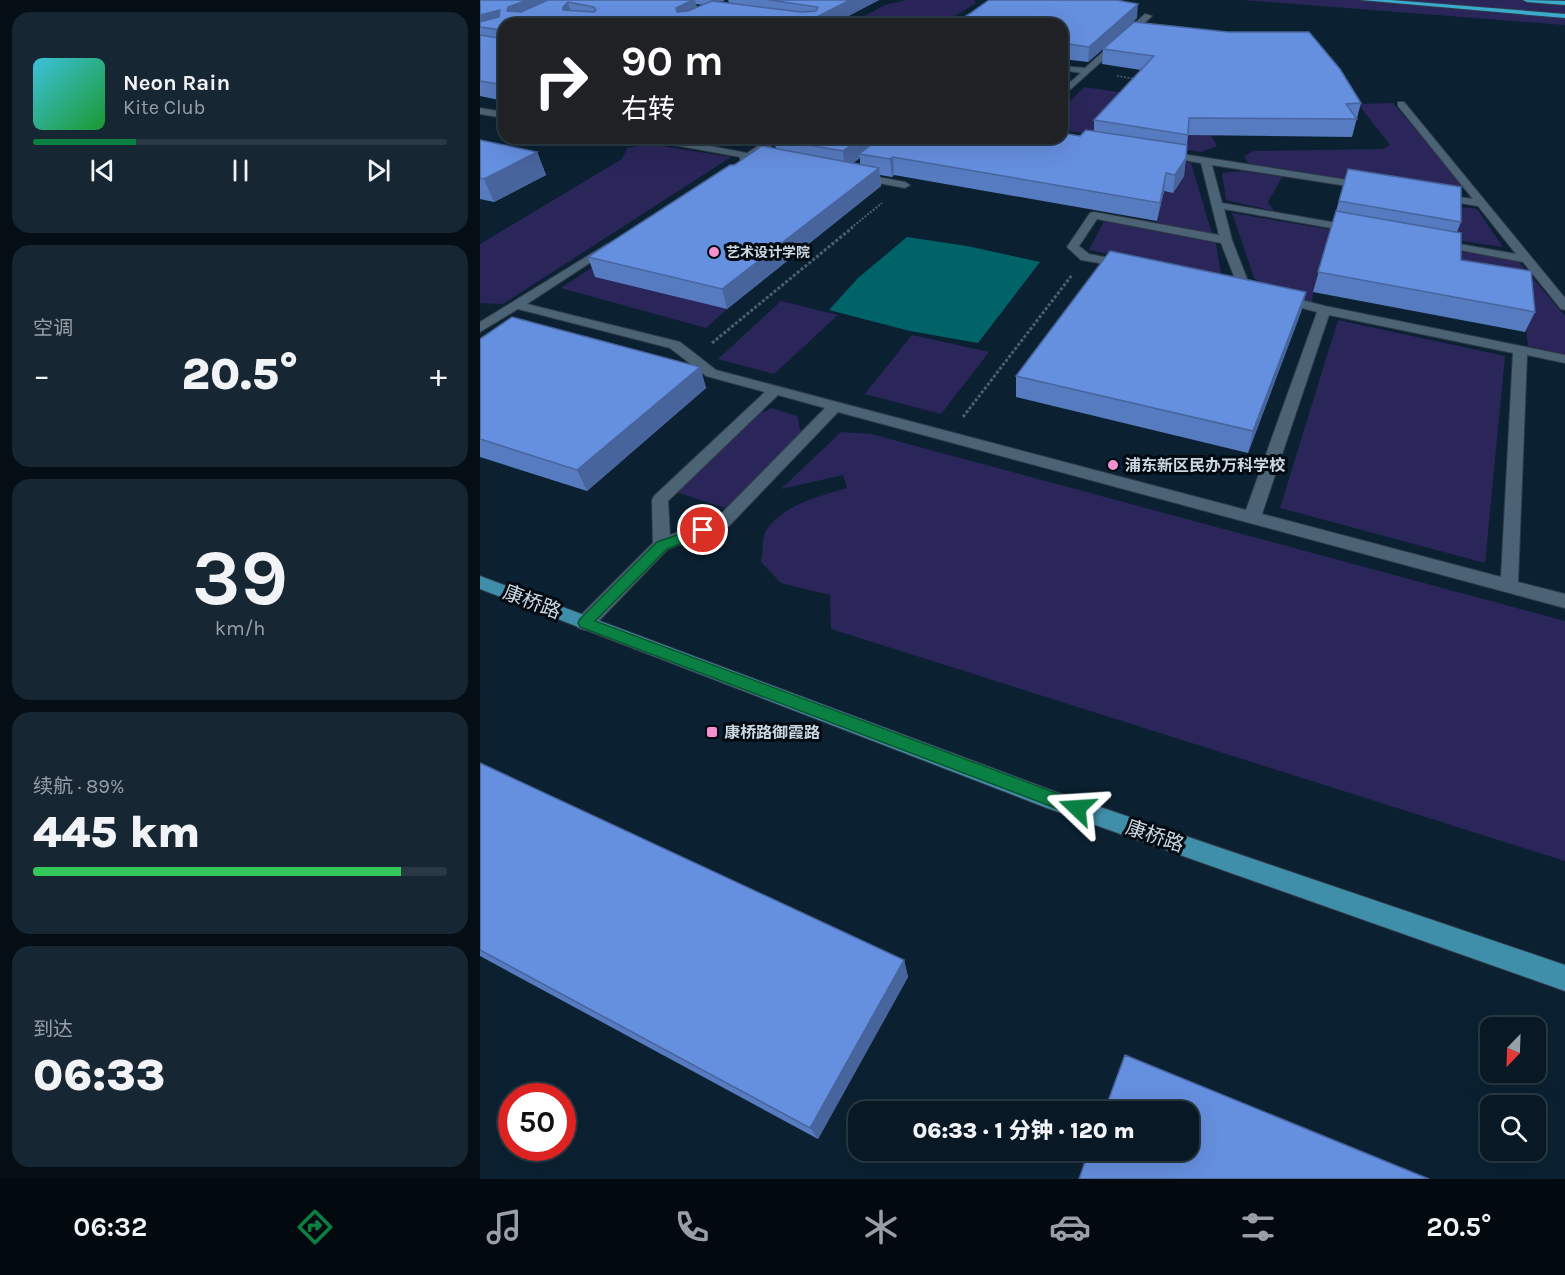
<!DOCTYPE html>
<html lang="zh">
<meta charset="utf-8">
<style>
:root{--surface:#081925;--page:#162632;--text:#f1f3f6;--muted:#98a0a7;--line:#293842;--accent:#0b8043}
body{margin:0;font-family:Karla,"Noto Sans SC",sans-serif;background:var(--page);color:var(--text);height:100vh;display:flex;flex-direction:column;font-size:22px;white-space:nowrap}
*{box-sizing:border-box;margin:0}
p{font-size:20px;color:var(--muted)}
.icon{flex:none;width:33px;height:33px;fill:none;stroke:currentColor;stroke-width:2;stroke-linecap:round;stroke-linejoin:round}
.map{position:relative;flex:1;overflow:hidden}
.sheet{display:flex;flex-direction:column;gap:12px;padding:12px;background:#040e14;width:480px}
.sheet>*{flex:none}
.guide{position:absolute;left:18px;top:18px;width:570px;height:126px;border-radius:18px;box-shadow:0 6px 24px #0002,0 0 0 2px var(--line);background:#202124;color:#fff;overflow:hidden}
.needle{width:39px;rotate:203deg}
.controls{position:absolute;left:1000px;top:1017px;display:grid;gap:12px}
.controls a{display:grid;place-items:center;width:66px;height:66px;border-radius:12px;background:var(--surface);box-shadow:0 6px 24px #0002,0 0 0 2px var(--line);font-size:30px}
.speed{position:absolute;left:18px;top:1083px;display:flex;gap:12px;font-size:30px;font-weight:700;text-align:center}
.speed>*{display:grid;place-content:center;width:78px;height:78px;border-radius:50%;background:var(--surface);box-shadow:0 6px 24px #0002,0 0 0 2px var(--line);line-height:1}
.speed .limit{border:9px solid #d22;background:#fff;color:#111}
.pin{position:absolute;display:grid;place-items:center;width:51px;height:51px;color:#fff;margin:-26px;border:3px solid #fff;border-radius:50%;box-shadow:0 2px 6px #0007}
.me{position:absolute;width:66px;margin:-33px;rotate:290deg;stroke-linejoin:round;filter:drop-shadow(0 0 4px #0008)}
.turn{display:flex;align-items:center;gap:21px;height:126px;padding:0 24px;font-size:27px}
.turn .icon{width:78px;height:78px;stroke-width:2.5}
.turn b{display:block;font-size:42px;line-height:51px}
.big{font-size:45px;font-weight:800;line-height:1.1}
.sheet .tile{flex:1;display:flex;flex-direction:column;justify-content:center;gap:9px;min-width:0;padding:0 21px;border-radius:18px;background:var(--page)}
.sheet .dial{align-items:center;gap:0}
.dial b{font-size:78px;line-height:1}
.song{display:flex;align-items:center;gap:18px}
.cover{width:72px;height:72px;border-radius:9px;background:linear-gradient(135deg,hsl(190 70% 55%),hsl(130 70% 35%))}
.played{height:6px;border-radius:3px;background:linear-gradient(90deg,var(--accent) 25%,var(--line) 25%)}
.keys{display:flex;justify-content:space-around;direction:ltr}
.heat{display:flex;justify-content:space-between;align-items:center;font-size:33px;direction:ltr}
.charge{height:9px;border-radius:4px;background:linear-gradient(90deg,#34c759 89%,var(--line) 0)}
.trip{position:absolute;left:368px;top:1101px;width:351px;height:60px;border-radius:18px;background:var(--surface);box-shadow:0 6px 24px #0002,0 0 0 2px var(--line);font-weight:800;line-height:60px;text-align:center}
.dock{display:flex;height:96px;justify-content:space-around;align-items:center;background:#030a0f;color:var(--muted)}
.dock .icon{width:42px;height:42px}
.dock .selected{color:var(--accent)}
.dock b{font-size:27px;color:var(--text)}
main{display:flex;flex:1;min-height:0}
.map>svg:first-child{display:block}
.green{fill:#2a265a}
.water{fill:#006368}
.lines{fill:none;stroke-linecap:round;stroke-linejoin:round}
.minor-casing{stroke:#313b49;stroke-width:2}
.major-casing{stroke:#313b49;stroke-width:2}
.highway-casing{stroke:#313b49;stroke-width:2}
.path-far2{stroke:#4c5f6e;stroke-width:1.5;stroke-dasharray:2 1.5;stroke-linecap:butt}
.path-far1{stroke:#4c5f6e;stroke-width:2;stroke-dasharray:2 1.5;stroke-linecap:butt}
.path{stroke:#4c5f6e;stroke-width:3;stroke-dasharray:3 2;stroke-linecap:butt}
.minor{fill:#4b6375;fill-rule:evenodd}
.major{fill:#408faa;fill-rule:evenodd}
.highway{fill:#39accd;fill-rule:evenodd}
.wall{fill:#577bc0;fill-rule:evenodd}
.shaded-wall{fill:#47649c}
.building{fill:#658fdf;stroke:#47649c;stroke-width:1.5;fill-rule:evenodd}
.route{fill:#0b8043;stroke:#07532c;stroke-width:1.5}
.poi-dot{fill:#f790ce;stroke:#030a11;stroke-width:2}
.labels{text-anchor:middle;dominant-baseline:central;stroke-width:6;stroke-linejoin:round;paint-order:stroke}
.far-poi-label{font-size:14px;font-weight:bold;fill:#cbd8e3;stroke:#030a11;text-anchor:start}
.poi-label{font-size:16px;font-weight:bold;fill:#cbd8e3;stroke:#030a11;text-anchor:start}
.near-street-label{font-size:20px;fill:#cbd8e3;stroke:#030a11}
</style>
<main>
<section class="sheet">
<div class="tile">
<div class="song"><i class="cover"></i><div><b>Neon Rain</b><p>Kite Club</p></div></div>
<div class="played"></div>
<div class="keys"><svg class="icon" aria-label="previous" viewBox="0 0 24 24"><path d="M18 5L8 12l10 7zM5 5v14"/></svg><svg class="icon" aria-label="pause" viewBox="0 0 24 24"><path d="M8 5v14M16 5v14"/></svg><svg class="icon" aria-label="next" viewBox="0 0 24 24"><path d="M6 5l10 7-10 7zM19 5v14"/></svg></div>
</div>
<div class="tile"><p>空调</p>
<div class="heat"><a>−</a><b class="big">20.5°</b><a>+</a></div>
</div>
<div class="tile dial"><b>39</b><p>km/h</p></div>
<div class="tile"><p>续航 · 89%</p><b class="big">445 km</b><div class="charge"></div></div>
<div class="tile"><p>到达</p><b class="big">06:33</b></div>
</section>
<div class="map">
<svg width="1085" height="1179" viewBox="0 0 1085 1179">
<rect width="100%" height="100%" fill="#0b2131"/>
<path class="green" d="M427,0H494L496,3L462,24H369L405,5Z
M763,0H1085V25Z
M604,87L652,94L630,119L731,135L737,146L721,152L582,130V109Z
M913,103L983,186L964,195L768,163L764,156L774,151L903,149L910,145L878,104Z
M170,144L251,157L23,304L0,303V244L142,159L147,148Z
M592,144L711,163L732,234L677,223L682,200L667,188L693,193L706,171L585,151Z
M762,171L802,177L788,202L794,211L746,200L742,173Z
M974,206L997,209L1023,247L976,240Z
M752,213L1038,261L1085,316V354L1048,346L1042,292H833L832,303L793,290L774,278Z
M624,221L736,243L741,275L609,250Z
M175,226L247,309L226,328L81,288Z
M301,301L358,315L294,374L238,359Z
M858,320L1025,356L1005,563L800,508Z
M432,335L509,352L461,414L385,394Z
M292,408L317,416L321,433L248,509L196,492L276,415Z
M361,432L391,434L1085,621V861L351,629L350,595L301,583L281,562C283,553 282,536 287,529C305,504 340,496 367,488L363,475L301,489Z"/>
<path class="water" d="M427,237L487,246L560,262L498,343L430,331L349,310L378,278Z"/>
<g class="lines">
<defs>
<path id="minor" d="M665,14L672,16L582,97V89L601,73L582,70V66L605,68Z
M918,102H924L1085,298V310L1081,309L1043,262L953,245L951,243L957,240L1036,254L998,206L954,199V195L958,194L993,199L918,106Z
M0,108L24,112V118L0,114Z
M167,138H188L267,153L290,138H302L278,155L280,157L279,159L260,161V157L172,141Z
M683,151L887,183L892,186L887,189L732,165L742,203L874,226L880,229L874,232L744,209L752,240L771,289L765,293L759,289L741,243L617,219L599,246L609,254L650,262V268L601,260L587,247L610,213L614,212L739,235L721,163L680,156V152Z
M376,173L425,182L430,185L425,188L372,178V174Z
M127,244L131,245V249L47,304L200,342L236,370L766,510L837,312L795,301L793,298L795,295L799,294L845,306L1085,355V363L1047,355L1038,582L1085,594V608L358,412L249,526L188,549L112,628L105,630L98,628L96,623L98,618L173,543L172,500L174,496L285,392L226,376L190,348L38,309L0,332V322ZM849,315L1033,353L1021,577L782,514ZM298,395L345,408L237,518L190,535L188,501Z"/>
<path id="major" d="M0,576L576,792L1085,965V991L567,808L0,589Z"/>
<path id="highway" d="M881,0H911L1085,14V18Z
M1043,0L1085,1V5L1047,2Z"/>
</defs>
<use href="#minor" class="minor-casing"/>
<use href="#major" class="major-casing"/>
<use href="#highway" class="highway-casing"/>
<path class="path-far2" d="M637,76L656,79"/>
<path class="path-far1" d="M371,228L402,203"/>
<path class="path" d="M232,343L373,227
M483,417L592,275"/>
<use href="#minor" class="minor"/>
<use href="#major" class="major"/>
<use href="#highway" class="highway"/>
</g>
<path class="wall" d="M0,0H245L241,2L249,3L248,0H399L353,24H24V101L0,96ZM216,4L224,5L217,8Z
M657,18L635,38L881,103L872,137L708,135L704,176L693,193L684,191L677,221L414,175L412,177L400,175L401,186L247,309L115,277L108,257L254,165L296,149L294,139L600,136L614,131V120L661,70L622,64L623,49L608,62L582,59V24ZM380,158V164L373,163Z
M0,140L57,152L66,175L14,202L0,199Z
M868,169L981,222L977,232L981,260L1055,312L1045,332L833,292Z
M826,292L821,312L768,453L536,397V376Z
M0,339L220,367L226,388L107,491L0,457Z
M0,763L424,960L428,977L338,1139L0,956Z"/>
<path class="shaded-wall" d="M47,0H87L33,22L27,11L28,7Z
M213,0H215L218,13L200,22L196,8Z
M231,0H245L233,6Z
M370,0H399L353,24H323Z
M88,2L92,17L83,10V7Z
M658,4L657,18L608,62L609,47Z
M20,10L25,24L0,27V15Z
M381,138H406L379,154L380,158L365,169L363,151Z
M57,152L66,175L14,202L4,179Z
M413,157L414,175L412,177L410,159Z
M706,158L704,176L693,193L695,175Z
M399,168L401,186L247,309L242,289Z
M686,173L684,191L677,221L680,203Z
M826,292L821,312L768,453L773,431Z
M220,367L226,388L107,491L97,470Z
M424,960L428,977L338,1139L330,1128Z"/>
<path class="building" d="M0,0H47L28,7L27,11L41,12L68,0H213L196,8L197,12L208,11L232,1L321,12L336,11L338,7L289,0H370L323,24H24V85L0,81V35L18,38L21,36L20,30L0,27V22L19,17L20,10L0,15ZM88,2L114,7L116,10L114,12L83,10V7Z
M509,0H636L658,4L609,47L582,43V24H473L489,14Z
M654,22L748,32H829L860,69L881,103L866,104L877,119L709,118L708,135L614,120L674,56L623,49Z
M606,130L707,145L706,158L695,175L686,173L680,203L413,157L410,159L379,154L400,138H582V133L600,136Z
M295,138H381L363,151L294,139Z
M0,140L57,152L4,179L0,178Z
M282,146L399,168L242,289L108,257L250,165H254Z
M868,169L981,187V222L859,201Z
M856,211L981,233V260L1051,271L1055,312L838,272Z
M630,251L826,292L773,431L536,376Z
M32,317L220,367L97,470L0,439V339Z
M0,763L424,960L330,1128L0,950Z
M645,1055L949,1179H599L609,1150H708V1112H624Z"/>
<path class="route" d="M223,526L228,527L229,530L228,533L187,549L115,621L603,803L605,808L603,814L597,816L591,814L100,627L98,623L100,619L177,542Z"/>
<g class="poi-dot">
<circle cx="234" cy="252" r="6"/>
<circle cx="633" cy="465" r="6"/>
<rect x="226" y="726" width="12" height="12" rx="3"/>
</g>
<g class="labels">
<g class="far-poi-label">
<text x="246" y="252">艺术设计学院</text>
</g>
<g class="poi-label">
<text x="645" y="465">浦东新区民办万科学校</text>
<text x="244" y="732">康桥路御霞路</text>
</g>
<g class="near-street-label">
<text transform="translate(52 602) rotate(21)">康桥路</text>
<text transform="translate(675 836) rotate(19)">康桥路</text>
</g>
</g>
</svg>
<div class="controls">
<a><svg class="needle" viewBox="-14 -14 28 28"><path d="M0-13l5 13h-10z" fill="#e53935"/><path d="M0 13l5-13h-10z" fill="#98a0a7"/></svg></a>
<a><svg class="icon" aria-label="search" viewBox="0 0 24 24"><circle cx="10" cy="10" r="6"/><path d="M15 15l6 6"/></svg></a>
</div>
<div class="speed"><div class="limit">50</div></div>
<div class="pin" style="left:223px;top:530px;background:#d93025"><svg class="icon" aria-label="arrive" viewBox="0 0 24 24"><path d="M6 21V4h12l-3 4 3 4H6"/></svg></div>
<svg class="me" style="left:597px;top:808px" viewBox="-20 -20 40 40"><path d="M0-17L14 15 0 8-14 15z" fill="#0b8043" stroke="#fff" stroke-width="4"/></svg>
<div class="trip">06:33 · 1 分钟 · 120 m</div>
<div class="guide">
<div class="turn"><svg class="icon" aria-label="right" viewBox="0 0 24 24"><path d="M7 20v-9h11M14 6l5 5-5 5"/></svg><div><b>90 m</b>右转</div></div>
</div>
</div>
</main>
<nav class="dock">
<b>06:32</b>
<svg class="icon selected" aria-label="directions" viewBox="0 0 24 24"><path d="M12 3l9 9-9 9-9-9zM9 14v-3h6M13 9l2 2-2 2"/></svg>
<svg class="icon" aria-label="music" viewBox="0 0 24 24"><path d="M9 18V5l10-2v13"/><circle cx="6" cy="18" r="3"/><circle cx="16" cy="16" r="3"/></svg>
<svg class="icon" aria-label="phone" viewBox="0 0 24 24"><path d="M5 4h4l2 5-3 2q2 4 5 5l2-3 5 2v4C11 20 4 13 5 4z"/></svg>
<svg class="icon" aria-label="climate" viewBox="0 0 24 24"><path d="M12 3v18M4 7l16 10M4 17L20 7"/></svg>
<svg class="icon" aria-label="car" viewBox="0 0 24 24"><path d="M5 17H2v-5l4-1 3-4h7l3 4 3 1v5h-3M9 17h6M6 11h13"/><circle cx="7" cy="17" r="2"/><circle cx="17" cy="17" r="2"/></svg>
<svg class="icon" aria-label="filters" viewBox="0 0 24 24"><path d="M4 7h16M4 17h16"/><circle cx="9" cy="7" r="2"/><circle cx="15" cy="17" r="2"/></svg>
<b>20.5°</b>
</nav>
